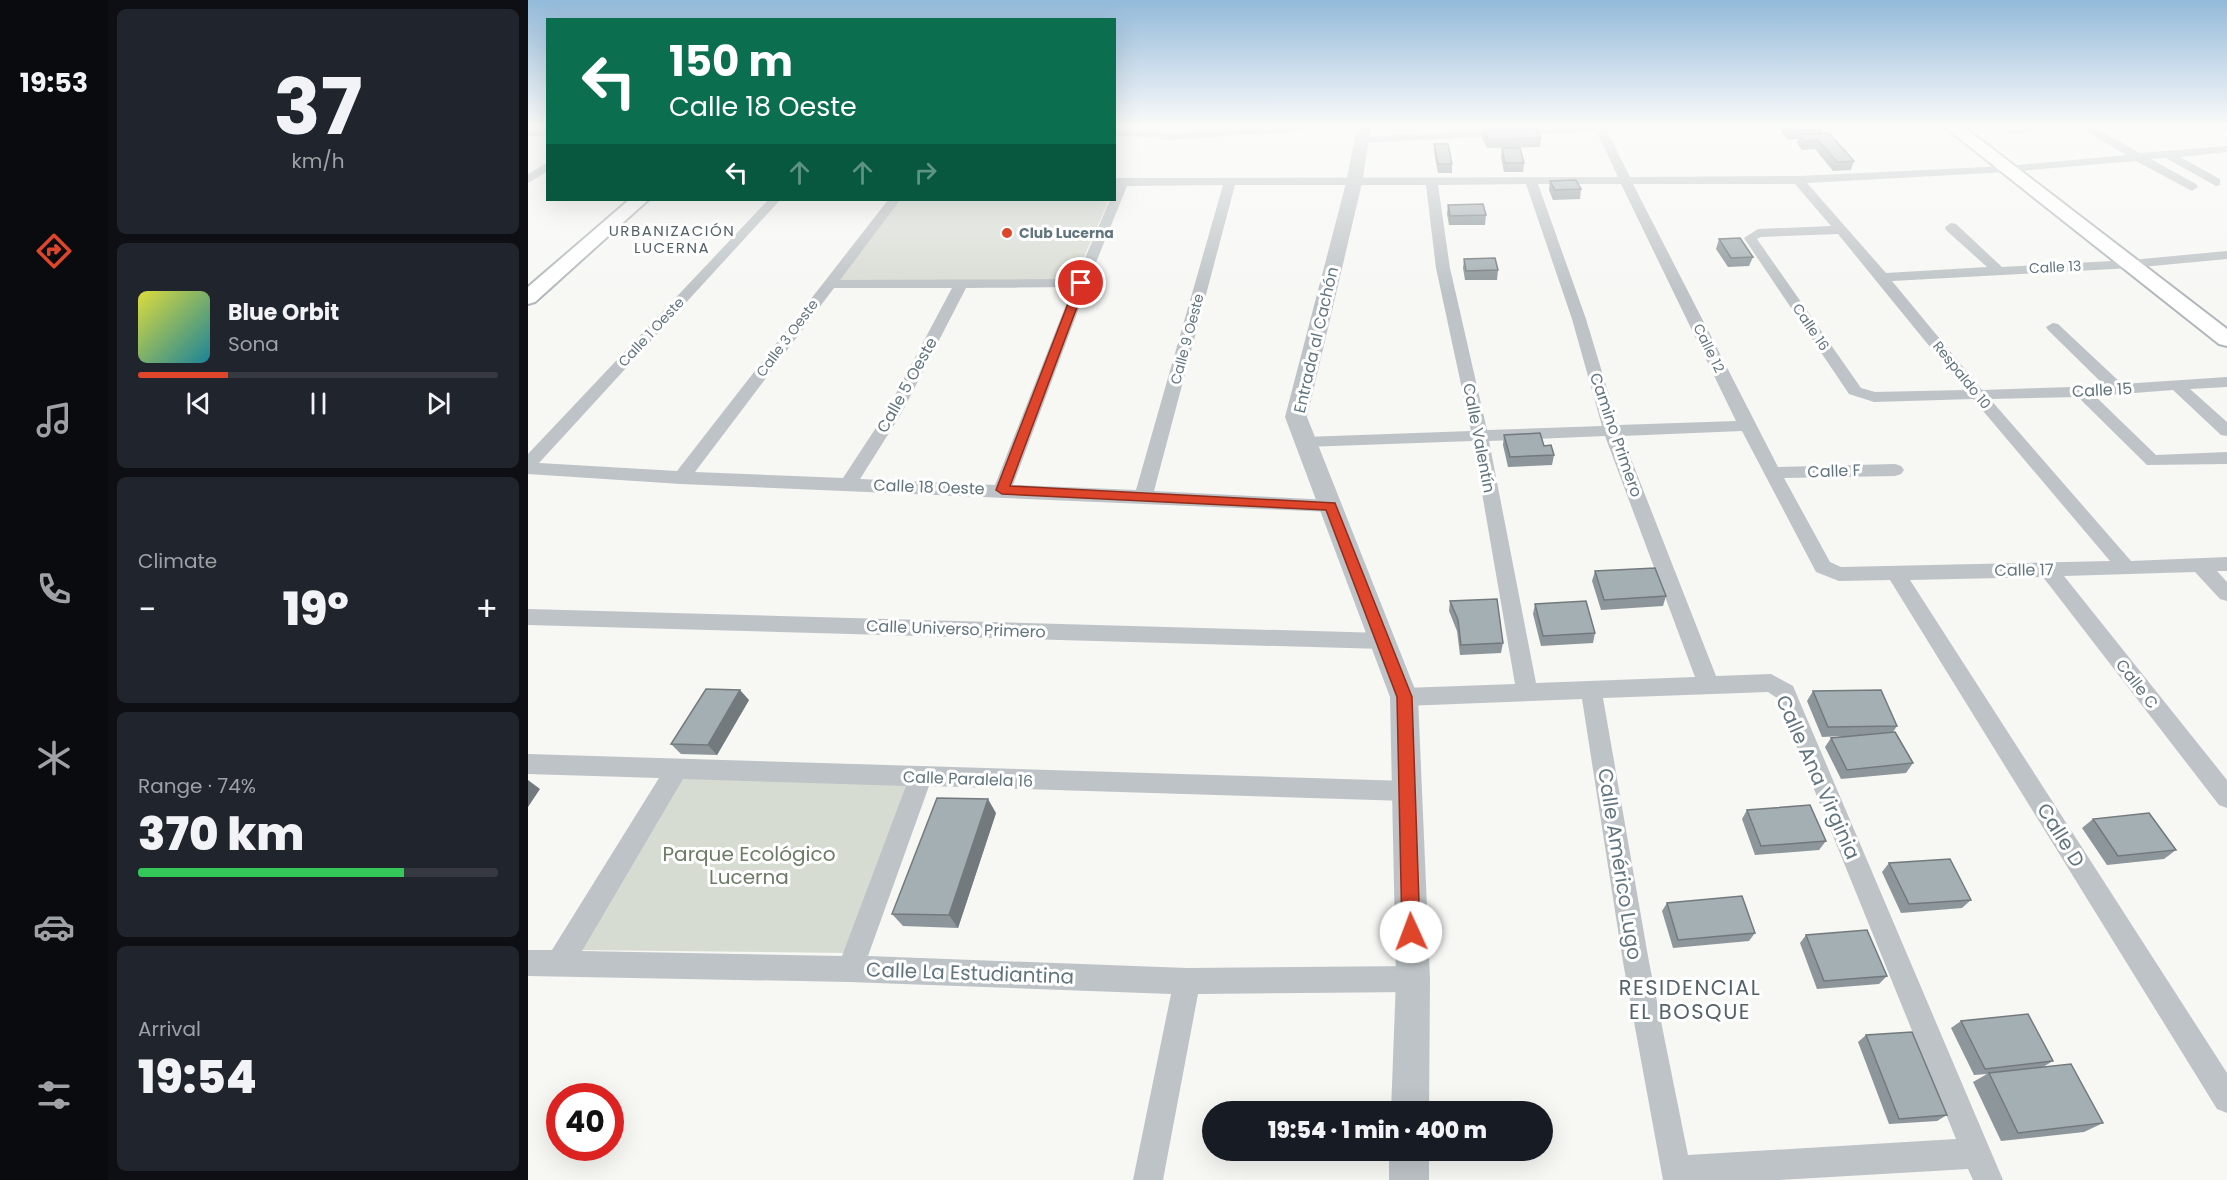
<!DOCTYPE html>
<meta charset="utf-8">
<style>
:root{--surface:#171b24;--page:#20242c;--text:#f1f3f6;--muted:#9ea1a6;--line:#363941;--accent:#df452b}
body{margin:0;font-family:Poppins,sans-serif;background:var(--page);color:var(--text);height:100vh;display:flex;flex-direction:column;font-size:22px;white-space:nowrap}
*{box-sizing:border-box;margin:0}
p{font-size:20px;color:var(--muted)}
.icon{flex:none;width:33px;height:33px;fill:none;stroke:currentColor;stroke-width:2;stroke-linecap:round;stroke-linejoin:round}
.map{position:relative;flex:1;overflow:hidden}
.side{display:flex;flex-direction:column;gap:9px;padding:9px;background:#0d0f14;width:420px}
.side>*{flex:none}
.hud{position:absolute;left:18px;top:18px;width:570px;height:183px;border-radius:0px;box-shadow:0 6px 24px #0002;background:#0b6e4f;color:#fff;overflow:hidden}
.speed{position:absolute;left:18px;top:1083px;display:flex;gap:12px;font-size:30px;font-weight:700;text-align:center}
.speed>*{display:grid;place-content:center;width:78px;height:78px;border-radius:50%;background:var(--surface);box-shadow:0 6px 24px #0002;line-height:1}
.speed .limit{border:9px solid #d22;background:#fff;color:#111}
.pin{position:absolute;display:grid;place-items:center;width:51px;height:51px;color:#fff;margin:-26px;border:3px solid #fff;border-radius:50%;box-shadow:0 2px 6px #0007}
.me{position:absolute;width:66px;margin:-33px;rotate:358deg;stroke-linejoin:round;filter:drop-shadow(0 0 4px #0008)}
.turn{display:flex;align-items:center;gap:21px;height:126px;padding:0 24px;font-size:27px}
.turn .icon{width:78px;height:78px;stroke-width:2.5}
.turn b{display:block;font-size:42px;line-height:51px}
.lanes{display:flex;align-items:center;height:57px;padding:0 24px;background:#0003;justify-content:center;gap:30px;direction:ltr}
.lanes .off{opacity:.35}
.big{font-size:45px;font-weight:800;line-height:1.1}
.side .widget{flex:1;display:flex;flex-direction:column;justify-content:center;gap:9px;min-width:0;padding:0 21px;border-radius:9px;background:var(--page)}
.side .dial{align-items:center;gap:0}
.dial b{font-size:78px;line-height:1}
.song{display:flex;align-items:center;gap:18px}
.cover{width:72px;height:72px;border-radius:9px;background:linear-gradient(135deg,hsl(60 70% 55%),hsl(190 70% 35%))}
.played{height:6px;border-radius:3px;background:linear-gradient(90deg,var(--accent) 25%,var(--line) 25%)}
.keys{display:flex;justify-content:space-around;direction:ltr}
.heat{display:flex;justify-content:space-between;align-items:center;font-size:33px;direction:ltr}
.charge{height:9px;border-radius:4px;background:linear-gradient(90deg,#34c759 74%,var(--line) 0)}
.trip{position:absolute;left:674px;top:1101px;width:351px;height:60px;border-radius:30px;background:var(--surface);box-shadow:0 6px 24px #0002;font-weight:800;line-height:60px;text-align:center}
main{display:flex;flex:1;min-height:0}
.tabs{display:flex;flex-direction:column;width:108px;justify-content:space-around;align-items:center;background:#090b0e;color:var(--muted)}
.tabs .icon{width:42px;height:42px}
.tabs .on{color:var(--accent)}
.tabs b{font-size:27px;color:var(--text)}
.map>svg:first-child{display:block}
.green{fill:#d7dcd3}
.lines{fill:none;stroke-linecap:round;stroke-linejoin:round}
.secondary-casing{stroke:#b0b7ba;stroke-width:4}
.minor{fill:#bdc3c6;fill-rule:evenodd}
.tertiary{fill:#bdc3c6;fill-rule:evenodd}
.secondary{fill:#fff;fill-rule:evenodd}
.wall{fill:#8d969a}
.shaded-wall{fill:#737a7d}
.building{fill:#a4afb3;stroke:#737a7d;stroke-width:1.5}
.route{fill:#df452b;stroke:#912d1c;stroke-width:1.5}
.poi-dot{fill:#df452b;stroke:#fff;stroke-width:2}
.labels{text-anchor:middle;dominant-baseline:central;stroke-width:6;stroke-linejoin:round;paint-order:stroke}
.far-poi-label{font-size:14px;font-weight:bold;fill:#62757e;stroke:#fff;text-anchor:start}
.far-street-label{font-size:14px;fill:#62757e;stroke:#fff}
.far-neighbourhood-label{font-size:15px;letter-spacing:1.5px;fill:#546269;stroke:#fff}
.street-label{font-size:16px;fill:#62757e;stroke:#fff}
.near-street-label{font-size:20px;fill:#62757e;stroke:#fff}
.near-park-label{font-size:20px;fill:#6c7b65;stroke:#fff}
.near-neighbourhood-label{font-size:21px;letter-spacing:1.5px;fill:#546269;stroke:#fff}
</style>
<main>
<nav class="tabs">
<b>19:53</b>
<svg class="icon on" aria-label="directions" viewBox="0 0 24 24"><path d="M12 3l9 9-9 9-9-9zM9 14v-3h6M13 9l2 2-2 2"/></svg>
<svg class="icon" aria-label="music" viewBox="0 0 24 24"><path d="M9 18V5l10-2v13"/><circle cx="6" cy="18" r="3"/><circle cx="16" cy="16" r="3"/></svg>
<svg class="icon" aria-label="phone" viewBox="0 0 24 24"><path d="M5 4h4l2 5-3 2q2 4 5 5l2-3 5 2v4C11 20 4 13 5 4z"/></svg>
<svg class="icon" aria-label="climate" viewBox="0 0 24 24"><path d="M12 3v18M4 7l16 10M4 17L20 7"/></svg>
<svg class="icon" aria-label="car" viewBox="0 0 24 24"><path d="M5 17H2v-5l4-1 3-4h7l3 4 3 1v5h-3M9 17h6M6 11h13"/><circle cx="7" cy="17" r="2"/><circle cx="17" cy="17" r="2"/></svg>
<svg class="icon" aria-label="filters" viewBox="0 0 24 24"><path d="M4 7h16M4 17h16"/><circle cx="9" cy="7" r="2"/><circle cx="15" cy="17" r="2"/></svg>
</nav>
<section class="side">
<div class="widget dial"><b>37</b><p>km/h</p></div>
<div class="widget">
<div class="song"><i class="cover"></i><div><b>Blue Orbit</b><p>Sona</p></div></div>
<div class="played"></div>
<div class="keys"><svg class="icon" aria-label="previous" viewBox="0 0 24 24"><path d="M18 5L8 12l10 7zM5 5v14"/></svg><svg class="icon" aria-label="pause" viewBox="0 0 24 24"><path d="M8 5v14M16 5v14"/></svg><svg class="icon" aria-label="next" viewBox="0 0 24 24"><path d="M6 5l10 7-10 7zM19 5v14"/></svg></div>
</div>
<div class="widget"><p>Climate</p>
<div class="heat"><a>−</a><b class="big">19°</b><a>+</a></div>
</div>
<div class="widget"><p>Range · 74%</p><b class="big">370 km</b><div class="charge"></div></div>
<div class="widget"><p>Arrival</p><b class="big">19:54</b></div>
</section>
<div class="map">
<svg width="1699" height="1180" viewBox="0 0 1699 1180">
<rect width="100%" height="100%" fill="#f7f7f4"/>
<path class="green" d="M370,200H581L546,280L310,281Z
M153,777L386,785L319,953L49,950Z"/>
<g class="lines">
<defs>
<path id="secondary" d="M1417,127H1436L1699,329V346L1691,344Z
M101,200H120L7,302L0,304V287Z"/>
</defs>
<use href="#secondary" class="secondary-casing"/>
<path class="minor" d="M733,127H794L789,130L639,140L624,137L586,136V130L624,131L639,134Z
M1017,127H1077L1102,177L1270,176L1479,166L1598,155L1551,127H1565L1612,153L1699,146V152L1652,157L1692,179V185L1688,186L1638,158L1623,159L1668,184L1670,187L1664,191L1608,161L1479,172L1279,183L1358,273L1459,267L1418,230L1417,227L1423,223L1428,224L1474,267L1603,260L1699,251V259L1603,268L1364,281L1454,390L1577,386L1520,330L1518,327L1525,323L1530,324L1594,384L1699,377V387L1662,389L1699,422V436L1693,435L1645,390L1567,396L1628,455L1699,452V464L1619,465L1550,397L1462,399L1603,561L1699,557V571H1689L1699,582V601L1692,599L1667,572L1536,576L1699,780V808L1691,805L1515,577L1382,580L1699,1073V1113L1689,1109L1362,580L1311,581L1288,572L1214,431L1094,436L1188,676L1243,674L1265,686L1475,1180H1445L1440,1169L1251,1180H1135L1095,962L1054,699L876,706L868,703L865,697L868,691L876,688L987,684L945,441L777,447L771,446L769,442L771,438L777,437L943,431L908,268L898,185H707L626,491L803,500L809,502L812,506L809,510L803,512L153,484L0,474V454L240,200H252L11,463L149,471L360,200H372L312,280L548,279L582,200H586V178L1090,177L1068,131L835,143L829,140L835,137ZM998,184L1044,319L1074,426L959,430L922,268L910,185ZM1010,184H1093L1208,421L1090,425L1058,319ZM1105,184H1267L1303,226L1230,229L1216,238L1321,394L1346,402L1445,399L1582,561L1313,567L1302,562L1256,478L1367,476L1373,474L1376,470L1373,466L1367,464L1250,467ZM695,185L608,490L485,485L567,265L599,186ZM1310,234L1437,390L1347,392L1333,388L1229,239L1233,237ZM545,287L467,485L332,479L373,414L438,288ZM306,288H424L357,414L315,478L167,472ZM1077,436L1167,677L1008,683L961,441ZM1240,692L1249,698L1428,1139L1160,1155L1121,962L1075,698Z
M1491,127H1521L1483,135L1478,132Z
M1692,127H1699V131Z
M0,130H20V136H0Z
M20,162V171L0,183V174Z
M0,609L855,633L862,635L865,641L862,647L855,649L0,625Z
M0,754L879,781L887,784L891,791L887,798L879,801L401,786L340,956L659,968L885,966L894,970L898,979L894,988L885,992L670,994L635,1180H605L643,994L322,982L0,976V950H24L131,778L0,774ZM155,779L378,786L314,956L54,951Z"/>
<path class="tertiary" d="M829,127H843L834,183L779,417L890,697L902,979L901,1112H863L868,979L862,697L757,417L818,183Z
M861,1150H901V1180H861Z"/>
<use href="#secondary" class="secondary"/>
</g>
<path class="wall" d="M1250,127H1291L1293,130L1292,134L1326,161L1323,170L1305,171L1287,149L1274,150L1269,143L1270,139L1260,140Z
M955,128L974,130L1013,138L1012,147L959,148L954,137Z
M906,144L924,164V173H910L906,153Z
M974,148L996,163L995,172H976L973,157Z
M1022,181L1053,189L1052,199L1025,200L1021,190Z
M920,205L958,215L957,225H921L919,214Z
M1191,239L1225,257L1221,266L1200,267L1188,249Z
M936,259L970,270L969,280H937L935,268Z
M976,435L1016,446L1026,455L1024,465L980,467L975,445Z
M1067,571L1138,596L1135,606L1073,610L1064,581Z
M922,601L975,643L973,653L932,655L929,631L921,611Z
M1007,604L1067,633L1065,643L1013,646L1005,614Z
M1285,691L1369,726L1365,732L1385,763L1378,773L1313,779L1297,747L1303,738L1315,736L1294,737L1279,701Z
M221,700L189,755L153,754L143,744Z
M1219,810L1298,841L1291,850L1227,855L1214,819Z
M468,813L430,928L375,926L364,914Z
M1565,819L1648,850L1636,859L1579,865L1554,828Z
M1361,863L1443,900L1434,908L1373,913L1354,872Z
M1139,903L1227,933L1221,941L1145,948L1134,911Z
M1278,935L1359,976L1351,984L1289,989L1272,943Z
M1433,1021L1525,1061L1515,1067L1575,1123L1556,1132L1473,1141L1445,1082L1459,1074L1446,1075L1423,1028Z
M1338,1035L1419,1115L1409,1121L1361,1124L1330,1042Z"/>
<path class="shaded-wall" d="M212,690L221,700L189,755L180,745Z
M0,780L12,789L0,807Z
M460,799L468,813L430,928L421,915Z"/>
<path class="building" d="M973,127L975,132L974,128L991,127L992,131V127H1008L1013,138L960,139L955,128Z
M1260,127H1291L1293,130L1263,131Z
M1301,133L1326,161L1309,162L1290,140L1277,141L1271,134Z
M906,144H920L924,164H910Z
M974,148H992L996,163H977Z
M1048,180L1053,189L1027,190L1022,181Z
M955,204L958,215L922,216L920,205Z
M1212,238L1225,257L1203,258L1191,239Z
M967,258L970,270L938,271L936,259Z
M1012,433L1016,446L1023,445L1026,455L982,457L976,435Z
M1127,568L1138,596L1076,600L1067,571Z
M969,599L975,643L933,645L930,620L922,601Z
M1058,601L1067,633L1015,636L1007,604Z
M178,689L212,690L180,745L143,744Z
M1353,690L1369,726L1300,727L1285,691Z
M1367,732L1385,763L1319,770L1303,738Z
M409,798L460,799L421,915L364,914Z
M1282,805L1298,841L1233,846L1219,810Z
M1621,813L1648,850L1590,856L1565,819Z
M1422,859L1443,900L1381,904L1361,863Z
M1214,896L1227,933L1150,940L1139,903Z
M1339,930L1359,976L1296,981L1278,935Z
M1500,1014L1525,1061L1457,1069L1433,1021Z
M1384,1032L1419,1115L1371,1119L1338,1035Z
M1543,1064L1575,1123L1490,1133L1461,1073Z"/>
<linearGradient id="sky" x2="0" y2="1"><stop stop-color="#93bada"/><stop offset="0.43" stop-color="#fbfbfa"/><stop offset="1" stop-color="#fbfbfa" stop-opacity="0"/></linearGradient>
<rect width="1699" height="293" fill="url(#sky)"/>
<path class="route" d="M553,280L558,283L482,486L807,503L884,697L892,932L890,938L883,941L877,938L874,932L869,697L798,510L474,494L468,490L548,283Z"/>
<circle class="poi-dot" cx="479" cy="233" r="6"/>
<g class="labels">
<g class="far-poi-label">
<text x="491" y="233">Club Lucerna</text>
</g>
<g class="far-street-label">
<text transform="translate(1527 267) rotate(-3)">Calle 13</text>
<text transform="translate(1283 327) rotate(56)">Calle 16</text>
<text transform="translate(123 332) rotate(-47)">Calle 1 Oeste</text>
<text transform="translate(259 338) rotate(-53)">Calle 3 Oeste</text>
<text transform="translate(659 339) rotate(-75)">Calle 9 Oeste</text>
<text transform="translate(1181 348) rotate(64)">Calle 12</text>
<text transform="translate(1434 375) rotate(51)">Respaldo 10</text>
</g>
<g class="far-neighbourhood-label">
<text x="144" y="230">URBANIZACIÓN<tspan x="144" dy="17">LUCERNA</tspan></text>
</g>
<g class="street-label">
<text transform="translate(788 340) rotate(-77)">Entrada al Cachón</text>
<text transform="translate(379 385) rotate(-61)">Calle 5 Oeste</text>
<text transform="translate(1574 390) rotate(-3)">Calle 15</text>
<text transform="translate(1088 435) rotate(71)">Camino Primero</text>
<text transform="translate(951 438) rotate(79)">Calle Valentín</text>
<text transform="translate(1306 471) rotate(-2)">Calle F</text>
<text transform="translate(401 487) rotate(2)">Calle 18 Oeste</text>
<text transform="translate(1496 570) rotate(-1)">Calle 17</text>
<text transform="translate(428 629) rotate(2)">Calle Universo Primero</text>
<text transform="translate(1609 684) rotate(52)">Calle C</text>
<text transform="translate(440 779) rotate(2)">Calle Paralela 16</text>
</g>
<g class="near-street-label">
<text transform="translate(1290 777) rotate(66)">Calle Ana Virginia</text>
<text transform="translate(1533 835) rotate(58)">Calle D</text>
<text transform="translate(1092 864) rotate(81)">Calle Américo Lugo</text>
<text transform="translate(442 973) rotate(2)">Calle La Estudiantina</text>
</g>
<g class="near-park-label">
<text x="221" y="854">Parque Ecológico<tspan x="221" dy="23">Lucerna</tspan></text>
</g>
<g class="near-neighbourhood-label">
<text x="1162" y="987">RESIDENCIAL<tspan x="1162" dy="24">EL BOSQUE</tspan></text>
</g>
</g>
</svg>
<div class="speed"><div class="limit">40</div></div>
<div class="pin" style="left:553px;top:283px;background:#d93025"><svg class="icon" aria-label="arrive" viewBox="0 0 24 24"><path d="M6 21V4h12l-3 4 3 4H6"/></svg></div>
<svg class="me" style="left:883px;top:932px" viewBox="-20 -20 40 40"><circle r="19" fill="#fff"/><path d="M0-13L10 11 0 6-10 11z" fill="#df452b"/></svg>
<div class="trip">19:54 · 1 min · 400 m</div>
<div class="hud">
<div class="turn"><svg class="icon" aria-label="left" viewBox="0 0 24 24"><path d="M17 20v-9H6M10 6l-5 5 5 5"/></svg><div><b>150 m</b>Calle 18 Oeste</div></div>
<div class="lanes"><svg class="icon" aria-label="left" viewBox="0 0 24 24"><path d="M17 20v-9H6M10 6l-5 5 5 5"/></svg><svg class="icon off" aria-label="ahead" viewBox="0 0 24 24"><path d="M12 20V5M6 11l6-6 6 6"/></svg><svg class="icon off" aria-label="ahead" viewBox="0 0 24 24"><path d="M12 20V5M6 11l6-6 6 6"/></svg><svg class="icon off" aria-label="right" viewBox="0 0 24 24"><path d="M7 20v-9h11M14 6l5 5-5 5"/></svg></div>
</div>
</div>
</main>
